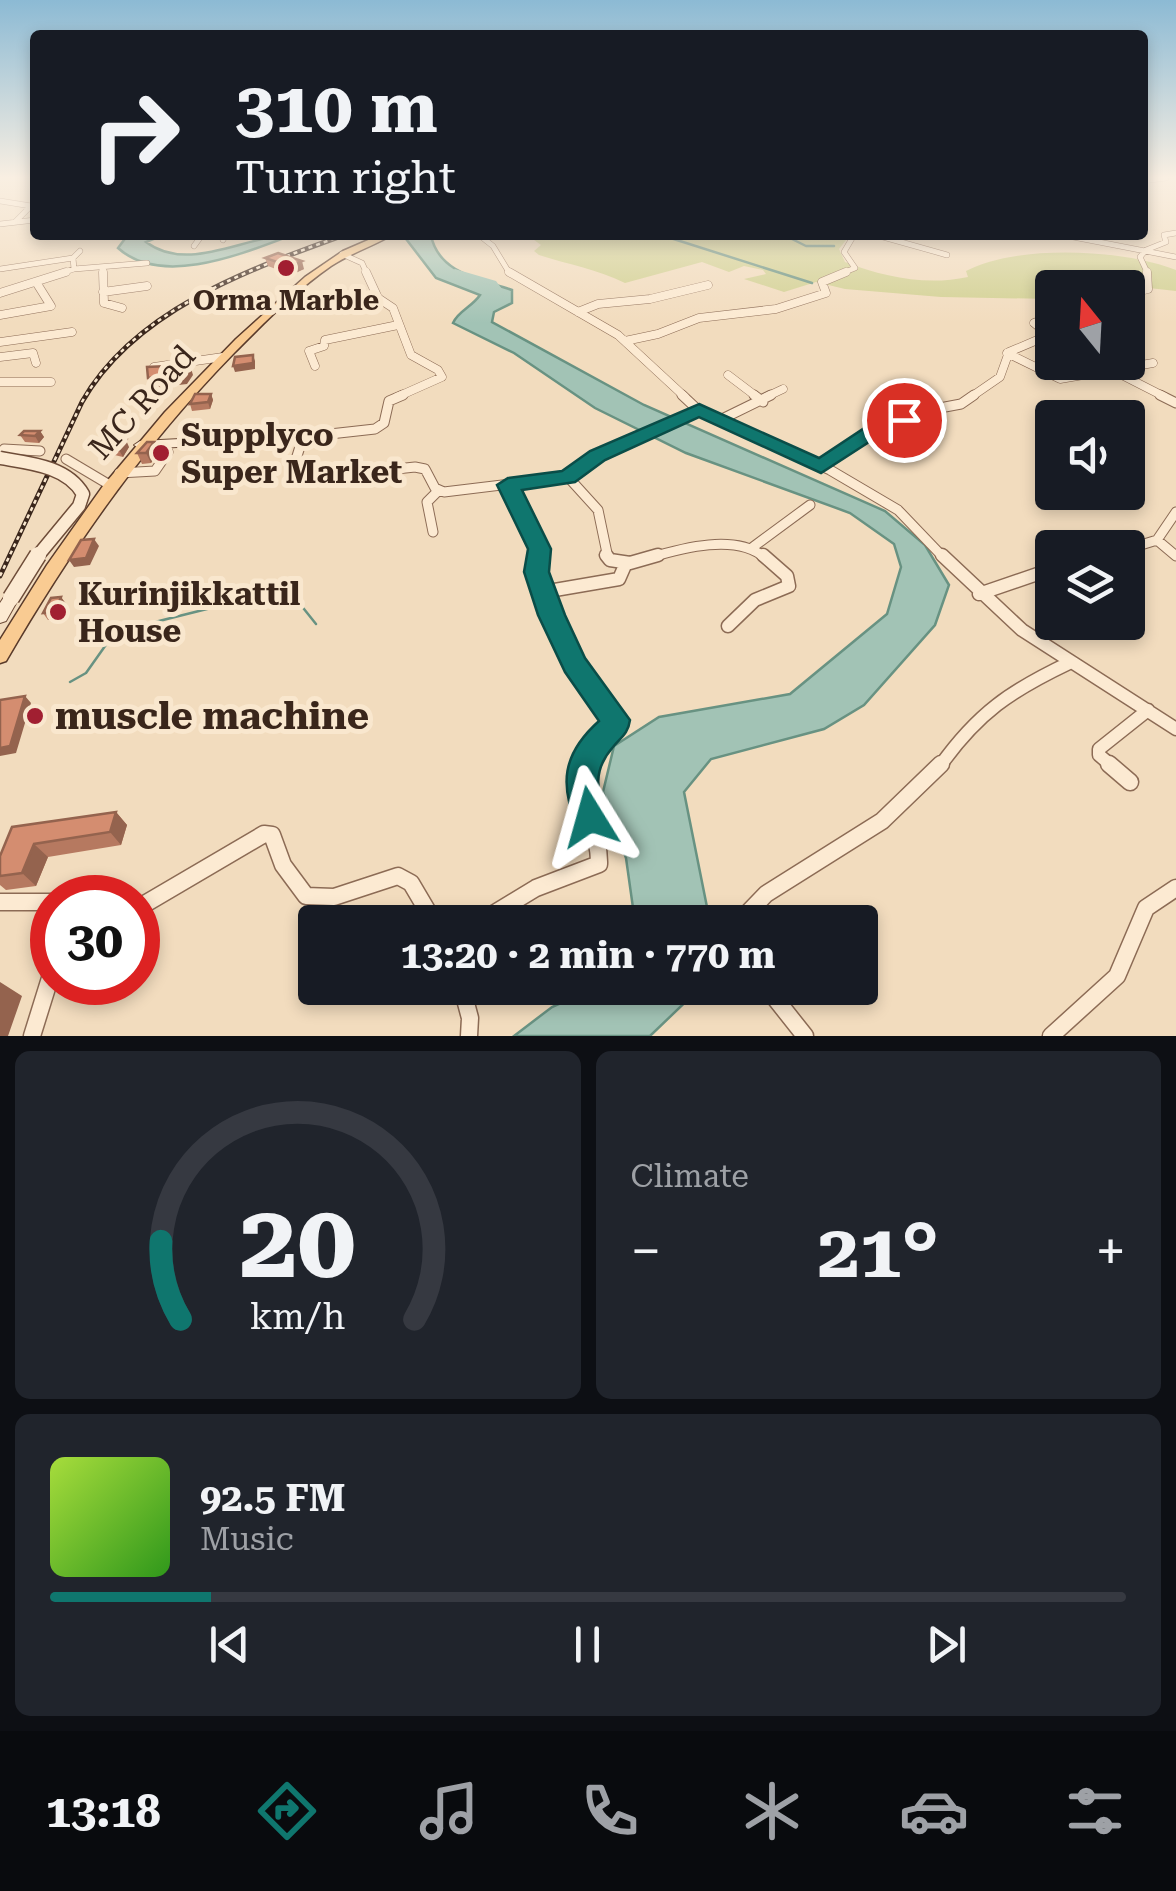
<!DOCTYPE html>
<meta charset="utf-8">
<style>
:root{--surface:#171b24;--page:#20242c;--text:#f1f3f6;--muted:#9ea1a6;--line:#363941;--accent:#0f766e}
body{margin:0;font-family:"Roboto Serif",serif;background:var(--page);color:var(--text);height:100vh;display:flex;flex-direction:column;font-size:38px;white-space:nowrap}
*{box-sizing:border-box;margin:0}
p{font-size:32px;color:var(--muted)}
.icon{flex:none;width:55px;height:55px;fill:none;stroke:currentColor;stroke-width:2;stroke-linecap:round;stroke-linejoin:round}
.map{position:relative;height:1036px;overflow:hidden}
.sheet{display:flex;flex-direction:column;gap:15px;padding:15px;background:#0d0f14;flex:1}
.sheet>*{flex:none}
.top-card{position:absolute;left:30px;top:30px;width:1118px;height:210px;border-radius:10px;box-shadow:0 5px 15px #0003;background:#171b24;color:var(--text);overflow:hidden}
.needle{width:65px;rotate:342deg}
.buttons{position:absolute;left:1035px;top:270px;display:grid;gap:20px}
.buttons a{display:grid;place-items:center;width:110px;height:110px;border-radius:10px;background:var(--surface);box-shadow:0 5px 15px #0003;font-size:50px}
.speed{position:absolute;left:30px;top:875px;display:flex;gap:20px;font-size:50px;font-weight:700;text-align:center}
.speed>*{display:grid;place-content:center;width:130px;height:130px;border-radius:50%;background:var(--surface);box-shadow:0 5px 15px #0003;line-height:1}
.speed .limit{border:15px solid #d22;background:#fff;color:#111}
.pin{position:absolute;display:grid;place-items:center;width:85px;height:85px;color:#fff;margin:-42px;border:5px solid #fff;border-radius:50%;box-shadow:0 2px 10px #0007}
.me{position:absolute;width:110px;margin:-55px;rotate:352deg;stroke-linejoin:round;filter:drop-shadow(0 0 8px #0008)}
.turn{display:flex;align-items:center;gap:35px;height:210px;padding:0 40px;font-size:45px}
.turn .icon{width:130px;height:130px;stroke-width:2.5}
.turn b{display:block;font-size:70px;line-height:85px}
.big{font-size:75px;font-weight:700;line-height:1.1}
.sheet .card{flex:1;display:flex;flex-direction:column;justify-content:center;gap:15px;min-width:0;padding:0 35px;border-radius:15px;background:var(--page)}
.sheet .dial{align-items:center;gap:0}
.dial svg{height:260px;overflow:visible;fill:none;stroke:var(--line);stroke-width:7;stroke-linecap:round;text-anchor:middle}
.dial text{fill:var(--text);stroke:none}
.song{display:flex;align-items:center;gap:30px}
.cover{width:120px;height:120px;border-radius:15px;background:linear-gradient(135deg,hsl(80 70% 55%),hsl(110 70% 35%))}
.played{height:10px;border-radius:5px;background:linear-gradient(90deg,var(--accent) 15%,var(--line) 15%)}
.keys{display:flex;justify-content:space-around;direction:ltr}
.heat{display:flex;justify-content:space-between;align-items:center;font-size:55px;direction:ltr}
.sheet .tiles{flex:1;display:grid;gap:15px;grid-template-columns:1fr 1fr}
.card:last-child{grid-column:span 2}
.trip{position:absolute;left:298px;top:905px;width:580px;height:100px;border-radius:10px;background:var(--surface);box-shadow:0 5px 15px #0003;font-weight:700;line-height:100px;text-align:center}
.tabs{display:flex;height:160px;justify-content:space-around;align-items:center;background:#090b0e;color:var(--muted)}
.tabs .icon{width:70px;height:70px}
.tabs .current{color:var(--accent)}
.tabs b{font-size:45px;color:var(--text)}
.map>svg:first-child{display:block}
.green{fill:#d1d091}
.water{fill:#a2c3b5;stroke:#689282;stroke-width:2.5}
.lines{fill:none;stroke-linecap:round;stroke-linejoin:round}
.stream{stroke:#689282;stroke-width:2.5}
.river{fill:#a2c3b5;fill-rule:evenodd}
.street-far4-casing{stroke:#8c6b55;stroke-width:6}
.street-far3-casing{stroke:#8c6b55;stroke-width:9}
.street-far2-casing{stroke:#8c6b55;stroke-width:11}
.street-far1-casing{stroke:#8c6b55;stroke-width:15}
.street-casing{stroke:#8c6b55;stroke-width:19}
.secondary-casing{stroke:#6e4c38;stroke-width:2}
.primary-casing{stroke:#593a2a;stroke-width:3}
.street-far4{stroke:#fcead2;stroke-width:5}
.street-far3{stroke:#fcead2;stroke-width:8}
.street-far2{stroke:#fcead2;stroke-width:9}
.street-far1{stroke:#fcead2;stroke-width:12}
.street{stroke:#fcead2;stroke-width:16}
.secondary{fill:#fcead2;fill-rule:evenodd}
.primary{fill:#f9cb92;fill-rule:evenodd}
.rail-casing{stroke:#3a261b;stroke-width:5}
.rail{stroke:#f9e7ce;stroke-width:2.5;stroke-dasharray:4;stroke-linecap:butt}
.secondary-bridge-far1-casing{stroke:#6e4c38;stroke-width:15;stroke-linecap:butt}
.secondary-bridge-casing{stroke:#6e4c38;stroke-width:19;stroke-linecap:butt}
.secondary-bridge-far1{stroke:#fcead2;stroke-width:12}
.secondary-bridge{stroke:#fcead2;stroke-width:16}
.wall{fill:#b67960}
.shaded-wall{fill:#94634e}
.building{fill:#d48d70;stroke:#94634e;stroke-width:2.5}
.route{fill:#0f766e;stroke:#0a4d48;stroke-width:2.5}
.poi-dot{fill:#a11f31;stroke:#f9e7ce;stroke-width:4}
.labels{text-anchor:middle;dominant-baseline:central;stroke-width:10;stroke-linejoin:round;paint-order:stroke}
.far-poi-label{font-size:28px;font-weight:bold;fill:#3a261b;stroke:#f9e7ce}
.street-label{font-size:32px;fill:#3a261b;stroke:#f9e7ce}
.poi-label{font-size:32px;font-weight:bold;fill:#3a261b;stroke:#f9e7ce;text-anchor:start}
.near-poi-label{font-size:38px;font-weight:bold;fill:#3a261b;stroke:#f9e7ce;text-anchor:start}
</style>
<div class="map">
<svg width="1176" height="1036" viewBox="0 0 1176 1036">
<rect width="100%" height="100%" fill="#f2dcbe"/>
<path class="green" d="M534,235H850L839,249L845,262C884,277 926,286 968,277L966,271C1017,244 1123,249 1176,270V291L1131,286L1052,288V299L941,297L845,289L816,282L784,292L744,279L766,274L763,270L744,266L729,272L702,262L625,283C597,269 570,265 539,255L534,251L541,245L530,237Z"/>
<path class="water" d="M163,235L146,242C189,274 245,235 292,235C244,253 162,288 118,248L127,236Z
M403,235H431C438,273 480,279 512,290V303L494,312L492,322L644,405L885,511L925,545L949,585L935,625L864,705L824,729L711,759L684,792L710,922H635L626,858L603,792L614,746L659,717L790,694L887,614L901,567L894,544L850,513L686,453L595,408L514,353L453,323C458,311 472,307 480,295L436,278Z
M594,988H700L650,1036H514L552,1007Z"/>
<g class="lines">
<path class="stream" d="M661,235L812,283
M784,235L806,246H834
M70,682L86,673L115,632L219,606L284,584L316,624"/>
<path class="river" d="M455,269L496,281L505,293L501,300H493L492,298L495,293L490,285L452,274L450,272Z"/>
<defs>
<path id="street-far4" d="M1142,181L1166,178
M0,201L31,206L15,222
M0,224L35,220
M479,235L493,246L510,274
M876,235L947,255
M1015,235H1029
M1063,235L1176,257
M223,240L226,235
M194,246L202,235
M342,254L362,263L367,274
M73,258L74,269L147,263
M103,267V274
M0,269L73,258L80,251
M58,274L74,269
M840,274L855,268L844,252L854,235
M1148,274L1140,257L1146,250L1166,242L1164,235L1176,233"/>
<path id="street-far3" d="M103,272L104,303L122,308
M366,272L378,298L393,308L411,355L438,370L442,377L397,397
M509,272L618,335L685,397
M103,292L147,286
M0,293L66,272
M1128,294L1148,289L1147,272
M578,312L598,304L650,299L708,285
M0,315L51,306L36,282
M625,341L658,334L699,318L776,309L826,293L822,282L846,272
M0,342L72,332
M1007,353L1060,379L1153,363
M0,357L33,353L36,363
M315,366L309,351L324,346L325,340L398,325
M154,367L223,357
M1116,372L1165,397
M728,375L757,397
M0,382H51
M766,397L783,389
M971,397L1000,377L1009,352L1049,335L1034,323L1052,316"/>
<path id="street-far2" d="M403,395L389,401L384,423L375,429L303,437L292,472L331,476L415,467L425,469L435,488L444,492L568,477L598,456L699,410
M682,395L697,409L830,470L898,510L944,558
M754,395L763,402
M1160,395L1176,403
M720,420L771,395
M4,449L40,451
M66,459L108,484
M821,467L876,429L904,420L908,414L961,404L974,395
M119,473L155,471L168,452
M568,477L598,510L608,558
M508,485L539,549L538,558
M433,532L427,502L438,491
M1157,540L1176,556
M753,547L810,505
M1128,549L1157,540L1176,512
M649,558C682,548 737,533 765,558"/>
<path id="street-far1" d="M538,555C534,611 584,677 615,720V726L584,766
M606,555L610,560L630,563L658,555
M942,555L1022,630L1176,729
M543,592L619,579L626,563
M979,594L1052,569
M728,626L755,600L789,586L787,576L763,555
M940,766C978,713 1010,691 1069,663
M1112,766L1099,755V749L1148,710"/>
<path id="street" d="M1109,764L1130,782
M84,898L108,892L119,894V898
M0,902H52
M138,908L264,834L272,835L283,865L306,896L334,897L398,876L411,883L434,922
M480,922L536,888L599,864C600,829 575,797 585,764
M739,922L766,894L882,821L941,764
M462,988L470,1018L469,1036
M767,988L805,1036
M32,1036L51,975
M1051,1036L1117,976L1146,908L1176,888"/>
<path id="secondary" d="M303,433L307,434L309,437L307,440L140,449L134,445L140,441Z
M11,592L16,594L19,598L6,621L0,623V603L6,594Z"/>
<path id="primary" d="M380,235H392C373,246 351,253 331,266C295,291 264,323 234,353C143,446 71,549 6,661L0,663V640L47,565L103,486L165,412L236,339L305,277L343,251Z"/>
</defs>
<use href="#street-far4" class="street-far4-casing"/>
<use href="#street-far3" class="street-far3-casing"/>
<use href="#street-far2" class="street-far2-casing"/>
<use href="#street-far1" class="street-far1-casing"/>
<use href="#street" class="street-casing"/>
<use href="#secondary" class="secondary-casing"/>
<use href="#primary" class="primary-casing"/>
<use href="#street-far4" class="street-far4"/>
<use href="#street-far3" class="street-far3"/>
<use href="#street-far2" class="street-far2"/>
<use href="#street-far1" class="street-far1"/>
<use href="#street" class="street"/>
<use href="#secondary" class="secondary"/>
<use href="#primary" class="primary"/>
<defs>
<path id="rail" d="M0,576L82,402C134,310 250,269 344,235"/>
</defs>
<use href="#rail" class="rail-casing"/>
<use href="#rail" class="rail"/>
<defs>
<path id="secondary-bridge-far1" d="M0,458C29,463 67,466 83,494L79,506L36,558"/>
<path id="secondary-bridge" d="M11,598L38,555"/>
</defs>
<use href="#secondary-bridge-far1" class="secondary-bridge-far1-casing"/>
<use href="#secondary-bridge" class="secondary-bridge-casing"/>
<use href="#secondary-bridge-far1" class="secondary-bridge-far1"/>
<use href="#secondary-bridge" class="secondary-bridge"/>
</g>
<path class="wall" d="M265,258L304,269L291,275L268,266Z
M211,394L213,400L210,409L192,411L190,404Z
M40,431L44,437L39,443L25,442L20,435Z
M103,446L129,447L123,457L106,453Z
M158,452L151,463L142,464L137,453Z
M61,597L66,604L60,619L48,620L43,613Z
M116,812L127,825L121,845L48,857L36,886L6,890L0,885V856Z"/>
<path class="shaded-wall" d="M302,261L304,269L291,275L289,266Z
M253,355L255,361V369L235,372L233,366Z
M190,365L193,375L187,384L153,388L148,378Z
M211,394L213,400L210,409L208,402Z
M40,431L44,437L39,443L35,436Z
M126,440L129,447L123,457L119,450Z
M154,442L158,452L151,463L146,453Z
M94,539L99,546L90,565L74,567L69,560Z
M61,597L66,604L60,619L55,612Z
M25,696L31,703L16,753L0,756V748Z
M116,812L127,825L121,845L110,832Z
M34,844L48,857L36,886L22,873Z
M0,982L22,996L8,1036H0Z"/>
<path class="building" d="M278,253L302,261L289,266L265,258Z
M253,355V363L233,366L235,357Z
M190,365L184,374L148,378L147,367Z
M195,394H211L208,402L190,404Z
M24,431H40L35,436L20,435Z
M126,440L119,450L103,446L105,441Z
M147,442H154L146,453H137Z
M94,539L86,558L69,560L81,540Z
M61,597L55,612L43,613L51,598Z
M25,696L10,746L0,748V700Z
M116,812L110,832L34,844L22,873L0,876V856L12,827Z"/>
<linearGradient id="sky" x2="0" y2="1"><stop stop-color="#8cbad4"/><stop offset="0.55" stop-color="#f9efe2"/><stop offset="1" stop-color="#f9efe2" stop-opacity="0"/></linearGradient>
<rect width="1176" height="323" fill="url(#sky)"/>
<path class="route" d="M699,404L819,458L869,425L904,414L914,420L883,433L821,473L699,417L605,460L575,482L522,490L551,549L549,572L565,615L585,658L630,720C628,734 621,737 613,747C592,771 597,790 606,817L601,828L590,833L578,828C559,785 562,754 599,721L565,672L538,615L524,572L528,549L497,485L508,478L562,471L590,451Z"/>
<g class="poi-dot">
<circle cx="286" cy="268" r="10"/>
<circle cx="161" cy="453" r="10"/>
<circle cx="58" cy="612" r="10"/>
<circle cx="35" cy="716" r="10"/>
</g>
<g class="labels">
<g class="far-poi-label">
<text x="286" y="300">Orma Marble</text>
</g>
<g class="street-label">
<text transform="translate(142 402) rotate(-48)">MC Road</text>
</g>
<g class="poi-label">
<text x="181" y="435">Supplyco<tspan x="181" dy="37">Super Market</tspan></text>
<text x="78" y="594">Kurinjikkattil<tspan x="78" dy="37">House</tspan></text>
</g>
<g class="near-poi-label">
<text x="55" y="716">muscle machine</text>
</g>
</g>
</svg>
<div class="buttons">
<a><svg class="needle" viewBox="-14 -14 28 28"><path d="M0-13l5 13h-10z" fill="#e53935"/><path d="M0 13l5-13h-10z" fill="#9ea1a6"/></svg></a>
<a><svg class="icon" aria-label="sound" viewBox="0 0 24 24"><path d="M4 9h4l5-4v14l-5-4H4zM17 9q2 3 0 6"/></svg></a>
<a><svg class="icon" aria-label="layers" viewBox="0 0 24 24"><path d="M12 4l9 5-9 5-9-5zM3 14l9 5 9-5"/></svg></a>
</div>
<div class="speed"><div class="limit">30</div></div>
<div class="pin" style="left:904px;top:420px;background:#d93025"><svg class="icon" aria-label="arrive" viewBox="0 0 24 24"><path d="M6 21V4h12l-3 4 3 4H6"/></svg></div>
<svg class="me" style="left:590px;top:817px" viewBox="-20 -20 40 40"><path d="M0-17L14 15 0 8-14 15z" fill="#0f766e" stroke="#fff" stroke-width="4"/></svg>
<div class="trip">13:20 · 2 min · 770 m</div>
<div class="top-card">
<div class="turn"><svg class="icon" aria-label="right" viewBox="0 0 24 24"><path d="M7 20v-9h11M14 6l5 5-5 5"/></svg><div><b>310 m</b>Turn right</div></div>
</div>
</div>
<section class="sheet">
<div class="tiles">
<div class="card dial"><svg viewBox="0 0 100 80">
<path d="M14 69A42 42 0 1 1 86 69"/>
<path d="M14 69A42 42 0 0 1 8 45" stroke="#0f766e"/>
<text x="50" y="56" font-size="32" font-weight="700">20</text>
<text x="50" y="72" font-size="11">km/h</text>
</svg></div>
<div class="card"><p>Climate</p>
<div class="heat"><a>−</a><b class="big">21°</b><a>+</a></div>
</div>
<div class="card">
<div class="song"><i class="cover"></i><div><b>92.5 FM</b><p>Music</p></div></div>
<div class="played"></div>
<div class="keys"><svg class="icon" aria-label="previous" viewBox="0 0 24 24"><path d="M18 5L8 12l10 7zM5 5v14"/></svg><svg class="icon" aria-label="pause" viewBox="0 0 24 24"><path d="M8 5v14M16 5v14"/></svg><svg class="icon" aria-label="next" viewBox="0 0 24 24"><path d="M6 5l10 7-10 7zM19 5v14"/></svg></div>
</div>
</div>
</section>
<nav class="tabs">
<b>13:18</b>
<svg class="icon current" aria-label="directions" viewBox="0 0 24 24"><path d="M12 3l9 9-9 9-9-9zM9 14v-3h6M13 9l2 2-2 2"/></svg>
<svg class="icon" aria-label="music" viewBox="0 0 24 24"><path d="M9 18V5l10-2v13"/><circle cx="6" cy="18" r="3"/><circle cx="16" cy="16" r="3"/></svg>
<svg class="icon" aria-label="phone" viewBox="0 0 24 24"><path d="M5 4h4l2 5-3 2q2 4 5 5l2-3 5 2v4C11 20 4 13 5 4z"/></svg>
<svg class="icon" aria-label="climate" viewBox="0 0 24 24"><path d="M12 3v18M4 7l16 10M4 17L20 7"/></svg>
<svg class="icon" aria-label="car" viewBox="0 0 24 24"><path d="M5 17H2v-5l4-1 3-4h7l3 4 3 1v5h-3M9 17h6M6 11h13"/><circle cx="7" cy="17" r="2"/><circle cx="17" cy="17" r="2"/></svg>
<svg class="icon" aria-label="filters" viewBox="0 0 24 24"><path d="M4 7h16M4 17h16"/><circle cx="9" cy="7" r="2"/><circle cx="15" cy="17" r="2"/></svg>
</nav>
